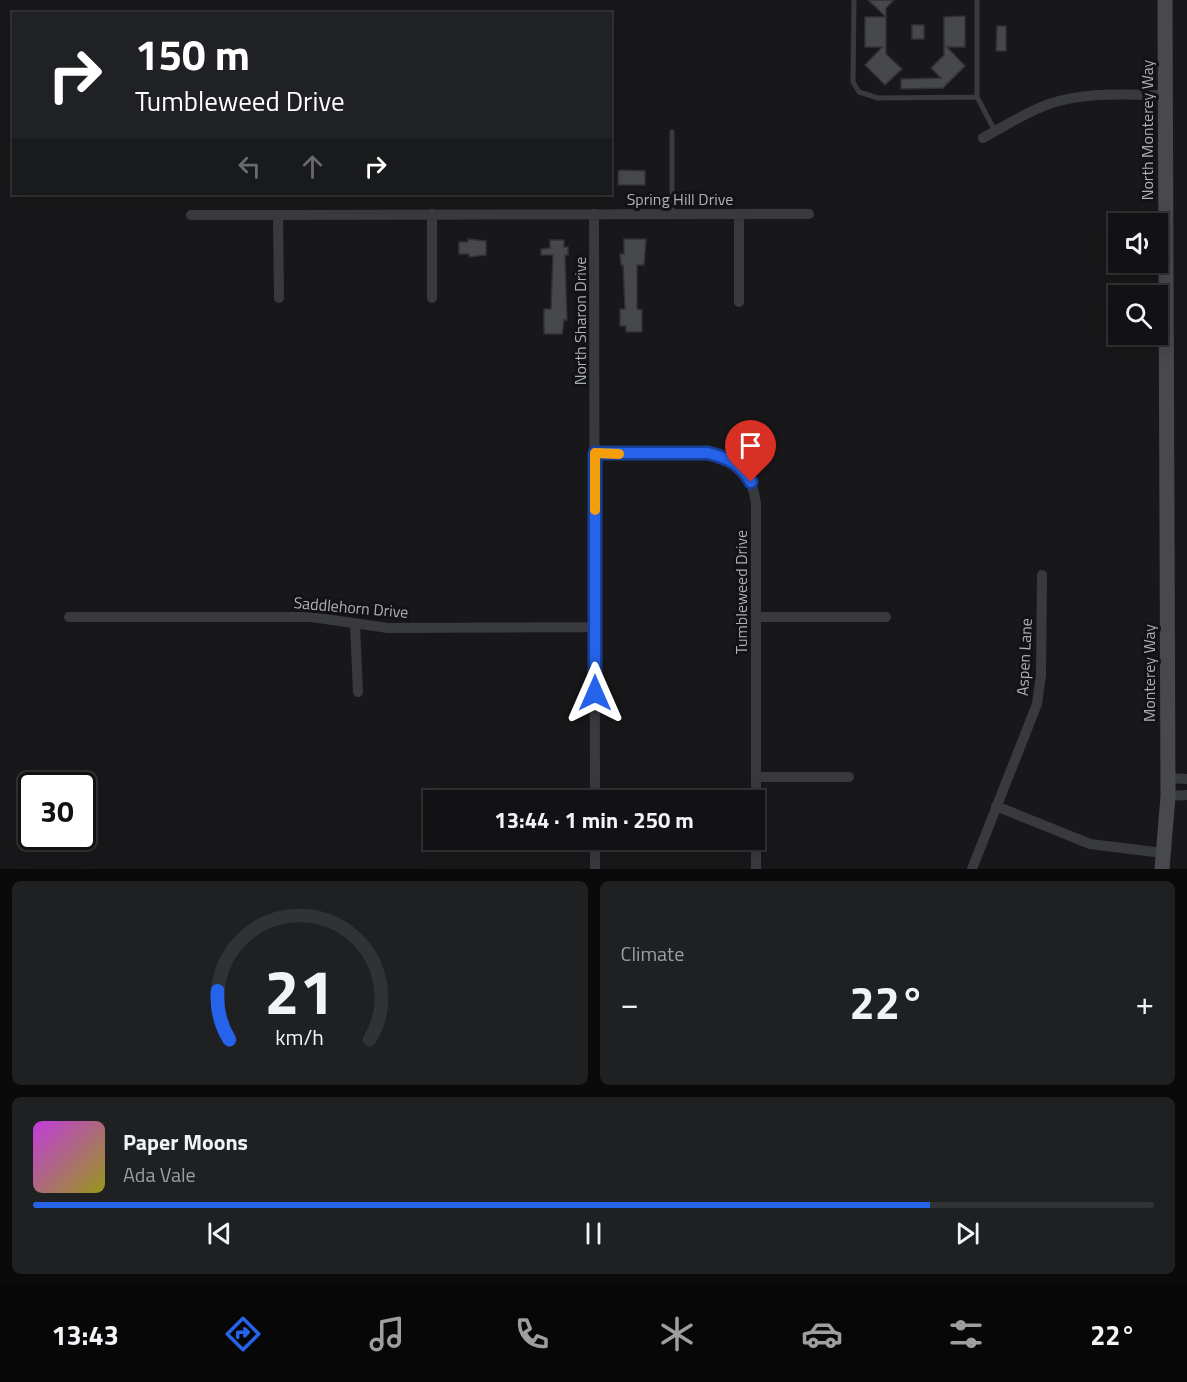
<!DOCTYPE html>
<meta charset="utf-8">
<style>
:root{--surface:#121214;--page:#1f2022;--text:#f1f3f6;--muted:#9c9ea0;--line:#313234;--accent:#2563eb}
body{margin:0;font-family:"Titillium Web",sans-serif;background:var(--page);color:var(--text);height:100vh;display:flex;flex-direction:column;font-size:22px;white-space:nowrap}
*{box-sizing:border-box;margin:0}
p{font-size:20px;color:var(--muted)}
.icon{flex:none;width:33px;height:33px;fill:none;stroke:currentColor;stroke-width:2;stroke-linecap:round;stroke-linejoin:round}
.map{position:relative;height:869px;overflow:hidden}
.drawer{display:flex;flex-direction:column;gap:12px;padding:12px;background:#0a0a0b;flex:1}
.drawer>*{flex:none}
.banner{position:absolute;left:12px;top:12px;width:600px;height:183px;border-radius:0px;box-shadow:0 3px 15px #0003,0 0 0 2px var(--line);background:#202124;color:#fff;overflow:hidden}
.buttons{position:absolute;left:1108px;top:213px;display:grid;gap:12px}
.buttons a{display:grid;place-items:center;width:60px;height:60px;border-radius:0px;background:var(--surface);box-shadow:0 3px 15px #0003,0 0 0 2px var(--line);font-size:30px}
.speed{position:absolute;left:18px;top:772px;display:flex;gap:12px;font-size:30px;font-weight:700;text-align:center}
.speed>*{display:grid;place-content:center;width:78px;height:78px;border-radius:50%;background:var(--surface);box-shadow:0 3px 15px #0003,0 0 0 2px var(--line);line-height:1}
.speed .limit{border:3px solid #111;border-radius:9px;background:#fff;color:#111}
.pin{position:absolute;display:grid;place-items:center;width:51px;height:51px;color:#fff;margin:-62px -26px;border-radius:50% 50% 50% 0;rotate:-45deg;box-shadow:0 0 6px #0007}
.pin .icon{rotate:45deg}
.me{position:absolute;width:66px;margin:-33px;rotate:0deg;stroke-linejoin:round;filter:drop-shadow(0 0 4px #0008)}
.turn{display:flex;align-items:center;gap:21px;height:126px;padding:0 24px;font-size:27px}
.turn .icon{width:78px;height:78px;stroke-width:2.5}
.turn b{display:block;font-size:42px;line-height:51px}
.lanes{display:flex;align-items:center;height:57px;padding:0 24px;background:#0003;justify-content:center;gap:30px;direction:ltr}
.lanes .off{opacity:.35}
.big{font-size:45px;font-weight:700;line-height:1.1}
.drawer .widget{flex:1;display:flex;flex-direction:column;justify-content:center;gap:9px;min-width:0;padding:0 21px;border-radius:9px;background:var(--page)}
.drawer .dial{align-items:center;gap:0}
.dial svg{height:156px;overflow:visible;fill:none;stroke:var(--line);stroke-width:7;stroke-linecap:round;text-anchor:middle}
.dial text{fill:var(--text);stroke:none}
.song{display:flex;align-items:center;gap:18px}
.cover{width:72px;height:72px;border-radius:9px;background:linear-gradient(135deg,hsl(290 70% 55%),hsl(60 70% 35%))}
.played{height:6px;border-radius:3px;background:linear-gradient(90deg,var(--accent) 80%,var(--line) 80%)}
.keys{display:flex;justify-content:space-around;direction:ltr}
.heat{display:flex;justify-content:space-between;align-items:center;font-size:33px;direction:ltr}
.drawer .tiles{flex:1;display:grid;gap:12px;grid-template-columns:1fr 1fr}
.widget:last-child{grid-column:span 2}
.trip{position:absolute;left:423px;top:790px;width:342px;height:60px;border-radius:0px;background:var(--surface);box-shadow:0 3px 15px #0003,0 0 0 2px var(--line);font-weight:700;line-height:60px;text-align:center}
.tabs{display:flex;height:96px;justify-content:space-around;align-items:center;background:#070708;color:var(--muted)}
.tabs .icon{width:42px;height:42px}
.tabs .on{color:var(--accent)}
.tabs b{font-size:27px;color:var(--text)}
.map>svg:first-child{display:block}
.building{fill:#47484c;stroke:#323235;stroke-width:1.5}
.lines{fill:none;stroke-linecap:round;stroke-linejoin:round}
.lane{stroke:#393a3e;stroke-width:5}
.street{stroke:#393a3e;stroke-width:10}
.secondary{stroke:#48494e;stroke-width:15}
.route-casing{stroke:#184099;stroke-width:15}
.route{stroke:#2563eb;stroke-width:10}
.slow{stroke:#f59e0b;stroke-width:10}
.labels{text-anchor:middle;dominant-baseline:central;stroke-width:6;stroke-linejoin:round;paint-order:stroke}
.street-label{font-size:16px;fill:#acb0b8;stroke:#131315}
</style>
<div class="map">
<svg width="1187" height="869" viewBox="0 0 1187 869">
<rect width="100%" height="100%" fill="#18181a"/>
<path class="building" d="M868,0H894L886,8V54L902,69L885,85L865,65L882,47H865V17H886Z
M965,16V47H947L965,66L943,88L901,89V79L941,78L931,68L944,55V17Z
M912,25H924V39H912Z
M997,26H1006V51H996Z
M621,170L645,171V185H618V171Z
M468,239L486,241V255L469,257V254H459V242H468Z
M624,239H646L644,265H637V309L642,310V332H626V326H620V309H625L623,265H621L620,254H624Z
M550,240H564V247H568V255H565L567,320H564L562,334H544V309H551L553,255H541V249L550,248Z"/>
<g class="lines">
<path class="lane" d="M854,0L853,82L859,92L878,98L977,97L995,131
M977,0V97
M672,132V214"/>
<path class="street" d="M983,138C1005,126 1026,112 1049,104C1086,91 1127,95 1165,95
M432,214V298
M594,214L595,801
M739,214V302
M191,215L809,214
M278,215L279,298
M595,453H708C739,460 751,471 756,503V869
M69,617H311L388,628L594,627
M756,617H886
M355,624L358,692
M756,777H849
M1168,778L1187,779
M1168,796L1187,795
M996,806L1090,844L1163,853
M595,840V869
M972,869L1037,704L1041,675L1042,575"/>
<path class="secondary" d="M1162,869L1168,796L1165,0"/>
</g>
<g class="lines">
<defs>
<path id="route" d="M595,693V453H708C728,458 741,464 751,482"/>
</defs>
<use href="#route" class="route-casing"/>
<use href="#route" class="route"/>
<path class="slow" d="M595,510V453L619,454"/>
</g>
<g class="labels">
<g class="street-label">
<text transform="translate(1147 130) rotate(-90)">North Monterey Way</text>
<text x="680" y="199">Spring Hill Drive</text>
<text transform="translate(580 321) rotate(-90)">North Sharon Drive</text>
<text transform="translate(741 592) rotate(-90)">Tumbleweed Drive</text>
<text transform="translate(351 607) rotate(5)">Saddlehorn Drive</text>
<text transform="translate(1024 657) rotate(-87)">Aspen Lane</text>
<text transform="translate(1149 673) rotate(-90)">Monterey Way</text>
</g>
</g>
</svg>
<div class="buttons">
<a><svg class="icon" aria-label="sound" viewBox="0 0 24 24"><path d="M4 9h4l5-4v14l-5-4H4zM17 9q2 3 0 6"/></svg></a>
<a><svg class="icon" aria-label="search" viewBox="0 0 24 24"><circle cx="10" cy="10" r="6"/><path d="M15 15l6 6"/></svg></a>
</div>
<div class="speed"><div class="limit">30</div></div>
<div class="pin" style="left:751px;top:482px;background:#d93025"><svg class="icon" aria-label="arrive" viewBox="0 0 24 24"><path d="M6 21V4h12l-3 4 3 4H6"/></svg></div>
<svg class="me" style="left:595px;top:693px" viewBox="-20 -20 40 40"><path d="M0-17L14 15 0 8-14 15z" fill="#2563eb" stroke="#fff" stroke-width="4"/></svg>
<div class="trip">13:44 · 1 min · 250 m</div>
<div class="banner">
<div class="turn"><svg class="icon" aria-label="right" viewBox="0 0 24 24"><path d="M7 20v-9h11M14 6l5 5-5 5"/></svg><div><b>150 m</b>Tumbleweed Drive</div></div>
<div class="lanes"><svg class="icon off" aria-label="left" viewBox="0 0 24 24"><path d="M17 20v-9H6M10 6l-5 5 5 5"/></svg><svg class="icon off" aria-label="ahead" viewBox="0 0 24 24"><path d="M12 20V5M6 11l6-6 6 6"/></svg><svg class="icon" aria-label="right" viewBox="0 0 24 24"><path d="M7 20v-9h11M14 6l5 5-5 5"/></svg></div>
</div>
</div>
<section class="drawer">
<div class="tiles">
<div class="widget dial"><svg viewBox="0 0 100 80">
<path d="M14 69A42 42 0 1 1 86 69"/>
<path d="M14 69A42 42 0 0 1 8 44" stroke="#2563eb"/>
<text x="50" y="56" font-size="32" font-weight="700">21</text>
<text x="50" y="72" font-size="11">km/h</text>
</svg></div>
<div class="widget"><p>Climate</p>
<div class="heat"><a>−</a><b class="big">22°</b><a>+</a></div>
</div>
<div class="widget">
<div class="song"><i class="cover"></i><div><b>Paper Moons</b><p>Ada Vale</p></div></div>
<div class="played"></div>
<div class="keys"><svg class="icon" aria-label="previous" viewBox="0 0 24 24"><path d="M18 5L8 12l10 7zM5 5v14"/></svg><svg class="icon" aria-label="pause" viewBox="0 0 24 24"><path d="M8 5v14M16 5v14"/></svg><svg class="icon" aria-label="next" viewBox="0 0 24 24"><path d="M6 5l10 7-10 7zM19 5v14"/></svg></div>
</div>
</div>
</section>
<nav class="tabs">
<b>13:43</b>
<svg class="icon on" aria-label="directions" viewBox="0 0 24 24"><path d="M12 3l9 9-9 9-9-9zM9 14v-3h6M13 9l2 2-2 2"/></svg>
<svg class="icon" aria-label="music" viewBox="0 0 24 24"><path d="M9 18V5l10-2v13"/><circle cx="6" cy="18" r="3"/><circle cx="16" cy="16" r="3"/></svg>
<svg class="icon" aria-label="phone" viewBox="0 0 24 24"><path d="M5 4h4l2 5-3 2q2 4 5 5l2-3 5 2v4C11 20 4 13 5 4z"/></svg>
<svg class="icon" aria-label="climate" viewBox="0 0 24 24"><path d="M12 3v18M4 7l16 10M4 17L20 7"/></svg>
<svg class="icon" aria-label="car" viewBox="0 0 24 24"><path d="M5 17H2v-5l4-1 3-4h7l3 4 3 1v5h-3M9 17h6M6 11h13"/><circle cx="7" cy="17" r="2"/><circle cx="17" cy="17" r="2"/></svg>
<svg class="icon" aria-label="filters" viewBox="0 0 24 24"><path d="M4 7h16M4 17h16"/><circle cx="9" cy="7" r="2"/><circle cx="15" cy="17" r="2"/></svg>
<b>22°</b>
</nav>
